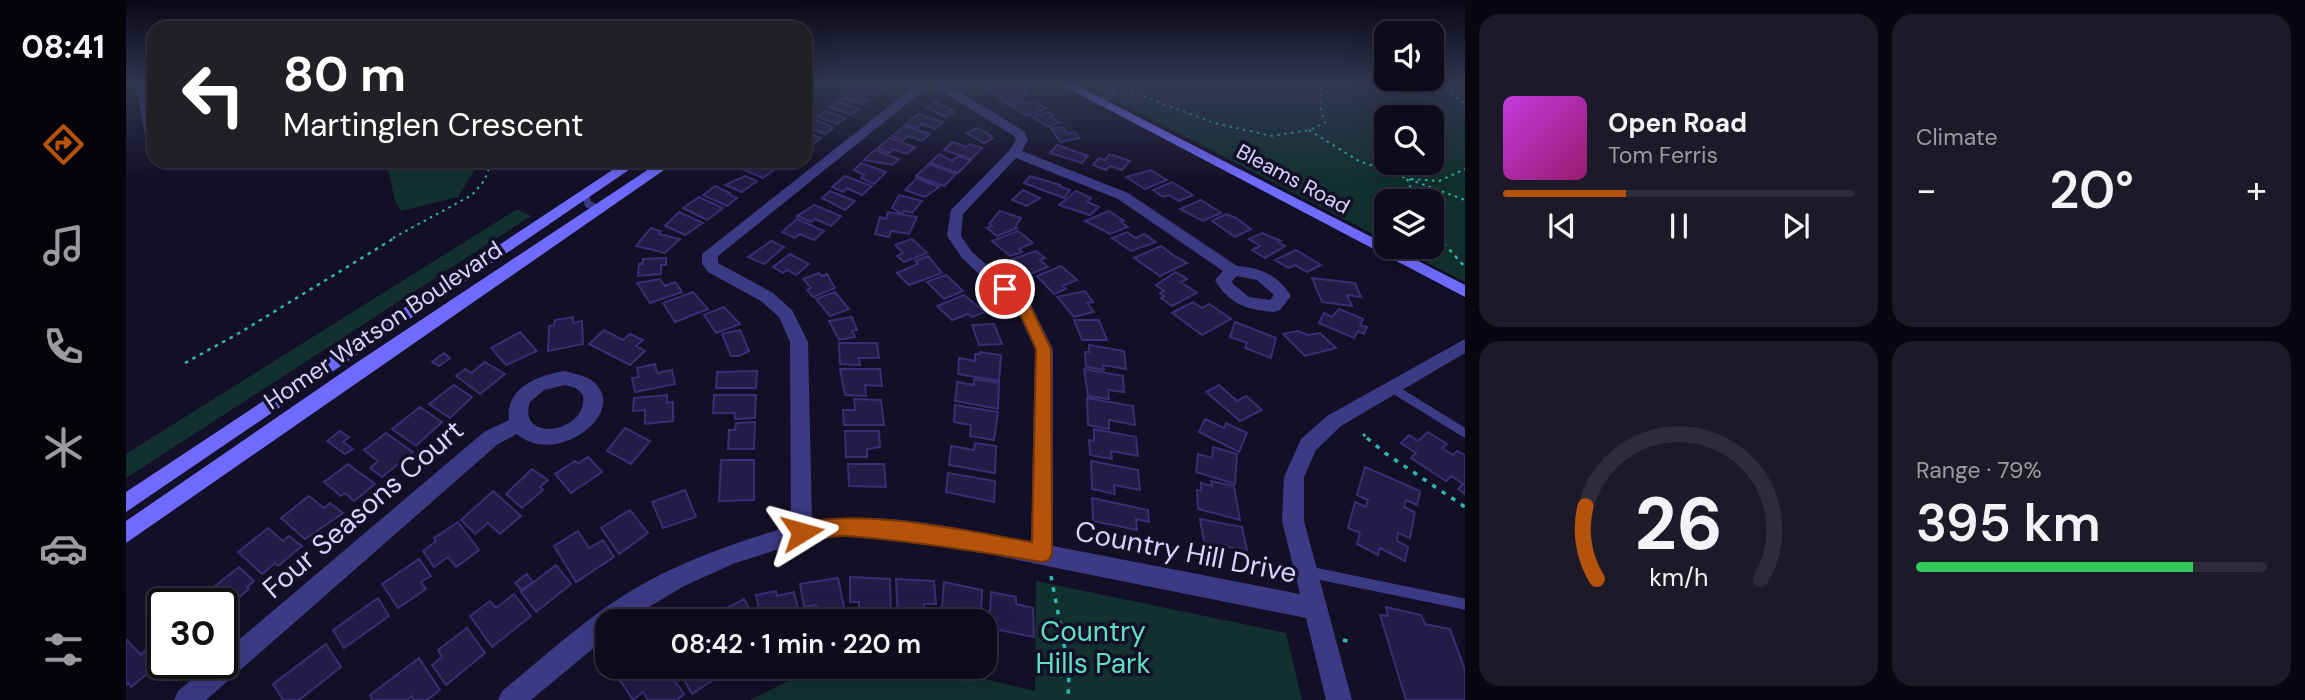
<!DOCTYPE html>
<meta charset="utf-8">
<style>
:root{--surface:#0e0b1c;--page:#1c1929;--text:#f1f3f6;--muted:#9b9ba3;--line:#2e2b3b;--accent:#b45309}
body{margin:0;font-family:"DM Sans",sans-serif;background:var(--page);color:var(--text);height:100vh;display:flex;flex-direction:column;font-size:26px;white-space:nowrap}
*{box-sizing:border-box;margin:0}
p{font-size:23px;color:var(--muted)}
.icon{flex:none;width:38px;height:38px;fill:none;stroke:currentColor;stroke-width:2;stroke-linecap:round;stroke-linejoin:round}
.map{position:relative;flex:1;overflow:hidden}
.drawer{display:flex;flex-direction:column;gap:14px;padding:14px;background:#08060f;width:840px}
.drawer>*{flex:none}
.guide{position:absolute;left:21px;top:21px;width:665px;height:147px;border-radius:21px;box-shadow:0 7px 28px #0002,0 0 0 2px var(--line);background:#202124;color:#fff;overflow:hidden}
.tools{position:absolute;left:1248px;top:21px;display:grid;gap:14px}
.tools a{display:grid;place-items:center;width:70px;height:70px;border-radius:14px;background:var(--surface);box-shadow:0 7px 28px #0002,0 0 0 2px var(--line);font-size:35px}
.speed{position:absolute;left:21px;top:588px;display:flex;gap:14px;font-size:35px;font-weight:700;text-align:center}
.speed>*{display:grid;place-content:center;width:91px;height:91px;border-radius:50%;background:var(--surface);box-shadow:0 7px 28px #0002,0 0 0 2px var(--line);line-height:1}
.speed .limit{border:4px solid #111;border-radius:10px;background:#fff;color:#111}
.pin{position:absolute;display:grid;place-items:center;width:60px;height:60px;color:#fff;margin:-30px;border:4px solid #fff;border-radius:50%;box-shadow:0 2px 7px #0007}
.me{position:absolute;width:77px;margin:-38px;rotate:82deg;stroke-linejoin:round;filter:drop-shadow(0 0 5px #0008)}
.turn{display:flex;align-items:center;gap:24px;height:147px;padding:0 21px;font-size:32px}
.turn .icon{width:91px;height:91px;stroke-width:2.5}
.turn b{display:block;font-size:49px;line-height:60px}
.big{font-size:52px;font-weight:600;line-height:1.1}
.drawer .card{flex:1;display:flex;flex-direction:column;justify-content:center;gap:10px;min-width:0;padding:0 24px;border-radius:21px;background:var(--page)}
.drawer .dial{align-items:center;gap:0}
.dial svg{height:182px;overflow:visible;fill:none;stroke:var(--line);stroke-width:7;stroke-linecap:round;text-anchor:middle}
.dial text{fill:var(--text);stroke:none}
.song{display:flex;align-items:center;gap:21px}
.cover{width:84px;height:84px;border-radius:10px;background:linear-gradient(135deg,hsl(290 70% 55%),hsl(320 70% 35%))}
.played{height:7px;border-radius:4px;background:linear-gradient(90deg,var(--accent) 35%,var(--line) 35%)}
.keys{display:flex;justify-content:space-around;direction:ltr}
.heat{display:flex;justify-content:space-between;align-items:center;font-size:38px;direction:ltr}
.charge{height:10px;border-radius:5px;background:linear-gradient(90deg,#34c759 79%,var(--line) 0)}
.drawer .tiles{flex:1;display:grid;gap:14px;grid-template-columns:repeat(2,1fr)}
.trip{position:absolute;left:469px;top:609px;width:402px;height:70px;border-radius:21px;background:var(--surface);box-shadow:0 7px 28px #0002,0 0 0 2px var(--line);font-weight:600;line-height:70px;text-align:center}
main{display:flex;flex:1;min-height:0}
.menu{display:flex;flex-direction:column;width:126px;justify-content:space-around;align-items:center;background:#06040b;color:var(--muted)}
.menu .icon{width:49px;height:49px}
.menu .active{color:var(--accent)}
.menu b{font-size:32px;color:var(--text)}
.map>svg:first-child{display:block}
.green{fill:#12302f;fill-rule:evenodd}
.building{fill:#241b47;stroke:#3b2d73;stroke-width:2}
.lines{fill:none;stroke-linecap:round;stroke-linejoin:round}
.path-far2{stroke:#2fb8b0;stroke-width:2;stroke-dasharray:2.5 4.5;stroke-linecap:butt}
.path-far1{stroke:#2fb8b0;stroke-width:2.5;stroke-dasharray:3.5 5;stroke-linecap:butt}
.path{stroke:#2fb8b0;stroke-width:3.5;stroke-dasharray:4.5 7;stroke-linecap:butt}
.service-far2{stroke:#3d3a85;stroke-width:7}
.service-far1{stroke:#3d3a85;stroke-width:9}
.service{stroke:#3d3a85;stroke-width:11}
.minor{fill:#3d3a85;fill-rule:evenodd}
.secondary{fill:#6f6bff;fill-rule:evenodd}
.route{fill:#b45309;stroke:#753606;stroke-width:2}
.labels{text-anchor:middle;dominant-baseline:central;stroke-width:7;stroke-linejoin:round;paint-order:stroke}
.far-street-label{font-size:21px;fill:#d9d4ff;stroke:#130f26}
.street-label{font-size:24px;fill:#d9d4ff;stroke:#130f26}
.near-street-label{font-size:28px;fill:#d9d4ff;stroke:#130f26}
.near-park-label{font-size:28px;fill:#5fe0c0;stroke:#130f26}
</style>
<main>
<nav class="menu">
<b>08:41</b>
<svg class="icon active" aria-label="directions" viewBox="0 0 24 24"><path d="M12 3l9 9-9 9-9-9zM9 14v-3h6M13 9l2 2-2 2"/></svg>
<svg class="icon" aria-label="music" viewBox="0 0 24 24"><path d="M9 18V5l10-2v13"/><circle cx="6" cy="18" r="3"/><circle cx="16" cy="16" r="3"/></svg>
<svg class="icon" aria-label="phone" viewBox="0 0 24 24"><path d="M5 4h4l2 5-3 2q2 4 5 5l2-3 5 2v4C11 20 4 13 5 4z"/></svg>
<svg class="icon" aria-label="climate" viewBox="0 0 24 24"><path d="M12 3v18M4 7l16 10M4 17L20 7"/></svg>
<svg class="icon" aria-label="car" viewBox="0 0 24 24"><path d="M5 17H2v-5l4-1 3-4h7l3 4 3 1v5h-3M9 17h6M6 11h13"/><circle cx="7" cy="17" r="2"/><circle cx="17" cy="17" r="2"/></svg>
<svg class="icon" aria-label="filters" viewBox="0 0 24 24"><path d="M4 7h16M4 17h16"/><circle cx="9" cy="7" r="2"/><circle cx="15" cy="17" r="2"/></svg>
</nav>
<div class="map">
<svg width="1339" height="700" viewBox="0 0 1339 700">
<rect width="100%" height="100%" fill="#130f26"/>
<path class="green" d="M956,83H1339V282L1272,247H1306V201H1260V241ZM1260,117H1306V163H1260Z
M260,161H354L332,197L275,211L269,201Z
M391,209L405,216L0,478V454Z
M910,581L1160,633L1176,700H624L658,683L701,667L829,668L851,677L909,691Z"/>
<path class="building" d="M861,83H881L884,84L867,93L855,85Z
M735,84L744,87L747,85L758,89L748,96L728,89Z
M891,87L902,93L893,97L897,98L882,104L869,95Z
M724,93L744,100L736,105L717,98Z
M711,101L733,109L725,115L703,107Z
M897,101L902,104L908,101L921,108L901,116L884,106Z
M810,102L820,107L828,112L819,117L800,107Z
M699,111L719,118L711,124L691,117Z
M922,112L928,115L924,116L934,122L922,127L906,117Z
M792,114L817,122L809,129L796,124L791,128L780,124Z
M686,119L700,124L707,128L699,134L679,126Z
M779,126L804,134L796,141L782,136L777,140L766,136Z
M937,127L941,133L949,132L953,138L934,142L925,128Z
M851,128L861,133L867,138L858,143L840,133Z
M679,132L695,138L686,145L679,142Z
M764,138L789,147L781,154L767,149L763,153L752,148Z
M826,142L840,147L844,144L856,148L845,159L818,150Z
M931,145L962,156L956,163L924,153Z
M749,150L773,159L766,165L738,160Z
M813,154L826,161L832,156L845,160L832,173L804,163Z
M983,154L1004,161L996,170L984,166L980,170L967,165L973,158L979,160Z
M624,161L636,166L640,163L651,168L637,178L614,168Z
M735,163L760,172L748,184L735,178L738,175L728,170Z
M803,164L830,174L818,186L790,176Z
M1025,170L1041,180L1019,189L1000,177Z
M619,176L631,181L616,192L599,185Z
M719,176L746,186L736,195L721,188L717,192L706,187Z
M904,176L934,185L933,186L944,190L938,198L898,183Z
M791,178L813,187L799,197L779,190Z
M1046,182L1067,195L1053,201L1043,195L1037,197L1027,190Z
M589,186L604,193L602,194L611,198L601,206L577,195Z
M897,190L914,198L901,206L886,200Z
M704,191L729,201L719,210L696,198Z
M950,191L965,198L961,202L973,207L964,215L933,205Z
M773,195L796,201L786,213L778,211L776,214L766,208Z
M573,197L597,208L581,220L557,208Z
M1075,200L1091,210L1095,213L1077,221L1054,209Z
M688,205L715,216L705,226L689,219L685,222L671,216Z
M874,211L895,218L889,227L891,228L871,236L861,228L866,226L863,224Z
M983,211L998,221L995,222L1002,227L984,234L959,221Z
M553,212L577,223L559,235L539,226Z
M762,212L791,217L783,234L765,231L763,237L749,234L754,217L760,219Z
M1100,214L1110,218L1125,229L1109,237L1086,221Z
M671,219L698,231L688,240L674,234L669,238L656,232Z
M525,228L535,231L533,234L554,239L539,253L510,246Z
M892,231L907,243L893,249L896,252L884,256L866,241Z
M1001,232L1010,238L1018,234L1030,242L1005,251L986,238Z
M1136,233L1155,241L1152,242L1159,246L1139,258L1126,250L1134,246L1123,239Z
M786,239L801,253L778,262L771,256L777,253L769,245Z
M645,241L658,247L638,264L622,257Z
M1035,246L1050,257L1061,263L1034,276L1008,258Z
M1170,250L1195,265L1181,272L1169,265L1163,268L1149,260Z
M910,251L919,258L914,260L922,267L904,274L887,259Z
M664,254L683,264L670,275L661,270L657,273L647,267Z
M802,256L816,273L783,285L771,273L792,264L789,261Z
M540,258V265H535V274L512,276L513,264H516L517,259Z
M935,266L951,280L936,286L940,289L928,294L911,276Z
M1050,272L1061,279L1055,282L1071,293L1046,306L1035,298L1038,296L1034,293L1038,291L1030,285Z
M693,273L696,276L701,274L709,288L687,297L681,290L685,288L677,279Z
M820,275L837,291L818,299L801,282Z
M1186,278L1229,283L1235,297L1221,295L1226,306L1196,302Z
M534,279L539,286L549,282L556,292L524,303L511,283Z
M959,291L967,302L961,303L968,312L948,317L931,297Z
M567,292L582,309L549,322L537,303Z
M709,292L723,309L704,316L690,299Z
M838,295L859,312L846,317L842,314L826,320L811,306Z
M1067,302L1076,308L1083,304L1105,319L1076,335L1046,313Z
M598,307L614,324L590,333L578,315Z
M1213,309L1237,319L1234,325L1241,327L1238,334L1232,331L1228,338L1193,323L1198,313L1206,317Z
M447,317V323L456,321L457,344L422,351L423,326L428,325L429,320Z
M726,317L731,330L726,331L729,337L713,340L703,321Z
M948,320H973L981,340H956Z
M1109,322L1150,338L1145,358L1119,348L1121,343L1104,337Z
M868,324L876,344L853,345L846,325Z
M478,330L497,340L504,334L517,340L510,346L519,351L504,365L463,344Z
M614,330L623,351L613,356H605L596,334Z
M1172,331L1182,335L1194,333L1210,348L1179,356L1157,334Z
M394,332L411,351L380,365L365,348Z
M713,343H751L753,358H733L734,365L714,364Z
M963,345L998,351L1000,369L977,365L978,370L960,367L959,352H963Z
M854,352L875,355L873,381L832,374L833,358L849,361V354H854Z
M318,353L324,358L313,366L306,362Z
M359,362L379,374L354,394L330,376L339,369L345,373Z
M529,364L531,373L546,370L549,384L509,392L506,378L513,377L511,368Z
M714,369H754L756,386L739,385L740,396L719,395Z
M958,369L997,376L998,392L982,390L983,399L962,396Z
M631,371L630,388H590L591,372Z
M848,379L873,383L872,409L829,401L831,382L848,385Z
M328,385L346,397L324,418L303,404Z
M1093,385L1111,401L1120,396L1136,410L1114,421L1080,392Z
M541,395V403L547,402V421L519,424V410L507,411L508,398Z
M588,395H630L629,418L609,419V413H587Z
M961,398L1007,406L1009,425L983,420V429L962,425Z
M728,399L755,400L758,425H718L717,410H729Z
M829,405L872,412L868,440L844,436L845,425L828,422Z
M294,407L316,422L290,446L266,429Z
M1079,419L1098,428L1100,423L1121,433L1113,452L1073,432Z
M629,422L628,449H602L603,430H609L610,423Z
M499,428L524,441L505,464L481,451Z
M968,429L1010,437L1012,456L985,451L986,459L964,455L963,440L968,441Z
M214,431L223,437L217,442L227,449L219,454L201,441Z
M719,431H753L754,447L741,449V457H720Z
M1302,432L1321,444L1316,448L1327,455L1331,451L1339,455V494L1332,489L1337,484L1325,476L1320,481L1285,458L1290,453L1275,443L1283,435L1292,441Z
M260,433L287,452L256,477L244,468L252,461L238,450Z
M849,443L870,446L869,473L823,465L825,446L848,450Z
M1087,447L1111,454L1109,484L1070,472L1072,454L1086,458Z
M462,457L476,472L445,493L429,474L449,461L452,463Z
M595,460H628V500L593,501Z
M965,461L1012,470L1014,490L988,485L989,494L966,489Z
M222,464L249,484L228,501L219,493L215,496L198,482Z
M722,464H758L760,487L723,486Z
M1239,467L1294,491L1291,505L1280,500L1278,507L1289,512L1284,538L1272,533L1271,541L1282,547L1279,561L1254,548L1252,555L1231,544L1234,533L1222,528L1229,502L1240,507L1242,500L1231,495Z
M406,469L422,480L414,487L417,490L396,508L380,494Z
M822,473L869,481L868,502L820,492Z
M1085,481L1108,486L1114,520L1072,509L1071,490L1075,491V483L1086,486Z
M559,490L570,517L537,528L526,502Z
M367,491L395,516L374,534L362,523L349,534L335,520Z
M183,496L198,508L204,503L217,513L179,539L155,518Z
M966,498L1022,510L1023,522L1010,519L1011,530L967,521Z
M504,510L522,533L493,554L475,528Z
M1074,519L1116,527L1121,551L1078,542Z
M332,522L353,550L330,567L322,557L308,567L297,551L310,541L308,538Z
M142,528L157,541L163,536L176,546L152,566L149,563L136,574L112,552Z
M452,531L463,548L477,540L488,557L450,582L428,546Z
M293,559L305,576L295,582L300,589L272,608L256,584Z
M430,565L445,584L410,612L395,592Z
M113,567L128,581L121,587L123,589L96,611V604H84L76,596Z
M401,574L407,582L395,590L389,583Z
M724,577L764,579L765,621H733V602H724Z
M712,578L721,621H693L690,605L678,607L674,584Z
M770,579L808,581L810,604H798L799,621H772Z
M818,582L856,590L855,614L844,611L843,621H815Z
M650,591L651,596L668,592L675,621H645L644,616L635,618L630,595Z
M865,592L890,597V604L907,608L908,637L863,628Z
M388,594L405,616L366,647L344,616L364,601L370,608Z
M252,598L263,616L218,648L207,630Z
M618,599L630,621H586L597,615L595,611Z
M1260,607L1295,615L1299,624L1324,629L1339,670V700H1280L1254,615L1262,616Z
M37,626V648L25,635Z
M341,628L359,653L320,685L306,665L316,657L312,650Z
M0,639L15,655L22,648L35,662L5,687L2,683L0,685Z
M200,644L215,667L173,700H157L147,684Z
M293,658L314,690L301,700H288L286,696L281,700H246L244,695Z
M503,667H539L558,694L551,700H522L517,692L507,700L491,676Z
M551,667H591L596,674L566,694Z"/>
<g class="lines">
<path class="path-far2" d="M1315,83L1321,91L1339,103
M998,89L1088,123L1146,136L1183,130L1199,123L1194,107L1196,83
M1183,130L1231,160L1339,200
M1281,179L1290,201
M1285,179L1313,181L1339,169
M1306,229L1313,238
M267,238L346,195L358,181L366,161"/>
<path class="path-far1" d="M1312,237L1339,267
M59,363L115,332L270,237
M1237,434L1243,440"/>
<path class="path" d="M1241,438L1259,453L1339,507
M925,576L943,671L942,700
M1217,640L1226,642"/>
<path class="service-far2" d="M974,102L988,92L989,85L985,83
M459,194L462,204L472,209"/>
<path class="service-far1" d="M1266,388L1339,433"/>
<path class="service" d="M1183,572L1339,604"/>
<path class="minor" d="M7,83H17C28,99 28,118 28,137L19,134L11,91Z
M800,83L822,85L898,131L902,140L896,151L1002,193L1111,266C1135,268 1152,275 1165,296L1154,310L1148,312C1121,310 1103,304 1089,280L1097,271L992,199L890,158L837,214L835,236L846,252L904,303L927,349V546L1174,594L1156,521L1158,477L1175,439L1201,416L1339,339V353L1215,426L1190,450L1178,477V521L1226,700H1200L1180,618L822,546L716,536L676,542L609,563L558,586L500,621H481V637L405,700H372L376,691C413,661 450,627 489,601C543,565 604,544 665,526L664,342L653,317L635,301L582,272L576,264V254L790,85ZM807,88L814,90L888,136L890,140L883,151L825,210L821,236L836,258L891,310L909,349L905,542C835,529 758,510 686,521L682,342L666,310L647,293L592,263V256L798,90ZM1111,276L1131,280L1148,295L1144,300L1123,297L1107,284L1106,281Z
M439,371C447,374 458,375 465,380C507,410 431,469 391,434L372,444L80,700H48L52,691L85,663H96V654L358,432L383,420C379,387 413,375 439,371ZM439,385L450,388L457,395C463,433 390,444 404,402L418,390Z"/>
<path class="secondary" d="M932,83H946L1339,285V297Z
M500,161H516L0,512V492Z
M535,161H551L0,543V521L233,361Z"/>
</g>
<linearGradient id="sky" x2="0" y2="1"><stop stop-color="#0a0815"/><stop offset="0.46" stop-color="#333752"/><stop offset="1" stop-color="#333752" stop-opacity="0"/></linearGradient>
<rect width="1339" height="181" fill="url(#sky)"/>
<path class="route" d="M879,284L903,303L925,349L926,553L923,560L916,562C851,551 788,541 722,536C705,534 685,544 669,538L666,532L669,526C725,505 846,532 906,542L910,349L892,309L871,289Z"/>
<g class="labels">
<g class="far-street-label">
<text transform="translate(1167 179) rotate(28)">Bleams Road</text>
</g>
<g class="street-label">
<text transform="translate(257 325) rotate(-34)">Homer Watson Boulevard</text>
</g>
<g class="near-street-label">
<text transform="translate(237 509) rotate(-41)">Four Seasons Court</text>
<text transform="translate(1060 552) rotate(11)">Country Hill Drive</text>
</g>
<g class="near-park-label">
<text x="967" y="631">Country<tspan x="967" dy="32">Hills Park</tspan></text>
</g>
</g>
</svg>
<div class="tools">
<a><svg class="icon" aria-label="sound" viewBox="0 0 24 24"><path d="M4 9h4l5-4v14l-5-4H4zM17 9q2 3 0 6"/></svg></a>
<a><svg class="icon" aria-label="search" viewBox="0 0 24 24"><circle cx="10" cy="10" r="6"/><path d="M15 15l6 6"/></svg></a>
<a><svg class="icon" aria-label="layers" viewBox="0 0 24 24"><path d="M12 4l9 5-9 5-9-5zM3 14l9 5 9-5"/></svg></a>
</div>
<div class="speed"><div class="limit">30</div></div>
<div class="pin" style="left:879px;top:289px;background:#d93025"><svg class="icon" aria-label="arrive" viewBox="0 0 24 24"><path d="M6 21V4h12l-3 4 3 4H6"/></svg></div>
<svg class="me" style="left:676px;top:532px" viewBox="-20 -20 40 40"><path d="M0-17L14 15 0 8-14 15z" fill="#b45309" stroke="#fff" stroke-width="4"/></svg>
<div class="trip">08:42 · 1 min · 220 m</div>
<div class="guide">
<div class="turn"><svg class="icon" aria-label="left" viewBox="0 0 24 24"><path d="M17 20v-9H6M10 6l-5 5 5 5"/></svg><div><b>80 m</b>Martinglen Crescent</div></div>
</div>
</div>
<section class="drawer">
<div class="tiles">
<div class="card">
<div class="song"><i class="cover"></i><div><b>Open Road</b><p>Tom Ferris</p></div></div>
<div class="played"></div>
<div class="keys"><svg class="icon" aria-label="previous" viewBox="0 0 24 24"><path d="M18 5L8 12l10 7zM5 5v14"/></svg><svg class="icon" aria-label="pause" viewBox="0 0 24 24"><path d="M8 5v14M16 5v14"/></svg><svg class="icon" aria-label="next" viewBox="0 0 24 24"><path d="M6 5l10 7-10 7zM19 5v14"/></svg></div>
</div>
<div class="card"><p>Climate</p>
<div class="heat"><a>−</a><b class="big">20°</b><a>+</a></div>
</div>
<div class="card dial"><svg viewBox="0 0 100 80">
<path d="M14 69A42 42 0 1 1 86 69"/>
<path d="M14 69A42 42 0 0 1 9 37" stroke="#b45309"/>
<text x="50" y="56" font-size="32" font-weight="700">26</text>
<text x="50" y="72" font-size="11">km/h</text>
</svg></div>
<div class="card"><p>Range · 79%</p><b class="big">395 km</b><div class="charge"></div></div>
</div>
</section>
</main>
